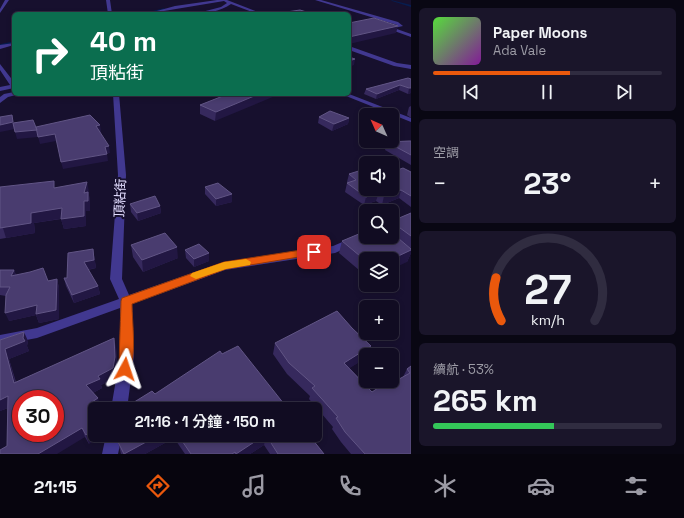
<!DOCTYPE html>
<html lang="zh-TW">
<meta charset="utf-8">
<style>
:root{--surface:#110c22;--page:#1a152a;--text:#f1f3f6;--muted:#9c9ba5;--line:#302c40;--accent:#ea580c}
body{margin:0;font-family:"Space Grotesk","Noto Sans TC",sans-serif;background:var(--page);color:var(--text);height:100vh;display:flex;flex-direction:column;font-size:15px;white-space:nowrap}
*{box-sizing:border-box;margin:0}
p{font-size:13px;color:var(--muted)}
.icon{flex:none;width:22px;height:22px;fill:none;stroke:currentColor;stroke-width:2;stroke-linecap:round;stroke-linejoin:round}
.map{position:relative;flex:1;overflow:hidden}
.details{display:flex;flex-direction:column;gap:8px;padding:8px;background:#090713;width:273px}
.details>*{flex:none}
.guide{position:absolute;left:12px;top:12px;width:339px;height:84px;border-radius:6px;box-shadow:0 2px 6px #0003,0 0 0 1px var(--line);background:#0b6e4f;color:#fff;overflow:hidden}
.needle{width:26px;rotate:315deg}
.buttons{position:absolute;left:359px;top:108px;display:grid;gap:8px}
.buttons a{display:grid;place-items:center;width:40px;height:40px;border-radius:6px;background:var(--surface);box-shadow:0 2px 6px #0003,0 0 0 1px var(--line);font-size:20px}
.speed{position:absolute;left:12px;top:390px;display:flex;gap:8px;font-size:20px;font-weight:700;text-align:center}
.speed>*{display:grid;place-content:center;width:52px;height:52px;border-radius:50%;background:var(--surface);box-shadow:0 2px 6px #0003,0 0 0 1px var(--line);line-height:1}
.speed .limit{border:6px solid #d22;background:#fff;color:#111}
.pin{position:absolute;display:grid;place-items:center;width:34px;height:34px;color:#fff;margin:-17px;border-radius:8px;box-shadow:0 2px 6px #0006}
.me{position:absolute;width:44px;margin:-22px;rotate:5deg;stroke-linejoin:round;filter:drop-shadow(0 0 3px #0008)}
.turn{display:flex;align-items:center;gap:14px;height:84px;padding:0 12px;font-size:18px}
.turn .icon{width:52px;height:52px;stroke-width:2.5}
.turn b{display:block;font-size:28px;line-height:34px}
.big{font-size:30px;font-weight:600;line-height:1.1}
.details .tile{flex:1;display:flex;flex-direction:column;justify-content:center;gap:6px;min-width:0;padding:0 14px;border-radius:6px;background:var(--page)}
.details .dial{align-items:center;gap:0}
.dial svg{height:104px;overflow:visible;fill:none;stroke:var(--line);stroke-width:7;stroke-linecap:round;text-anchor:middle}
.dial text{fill:var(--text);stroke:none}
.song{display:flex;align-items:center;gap:12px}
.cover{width:48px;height:48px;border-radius:6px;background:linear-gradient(135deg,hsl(110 70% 55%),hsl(290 70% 35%))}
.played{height:4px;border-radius:2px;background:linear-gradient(90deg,var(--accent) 60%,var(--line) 60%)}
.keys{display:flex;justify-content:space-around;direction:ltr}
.heat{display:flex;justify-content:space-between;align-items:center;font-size:22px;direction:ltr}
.charge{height:6px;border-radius:3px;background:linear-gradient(90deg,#34c759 53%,var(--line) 0)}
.trip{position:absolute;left:88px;top:402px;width:234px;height:40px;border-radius:6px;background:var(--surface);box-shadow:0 2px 6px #0003,0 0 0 1px var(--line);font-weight:600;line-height:40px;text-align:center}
.dock{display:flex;height:64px;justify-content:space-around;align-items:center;background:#07050e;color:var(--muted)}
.dock .icon{width:28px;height:28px}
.dock .selected{color:var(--accent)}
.dock b{font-size:18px;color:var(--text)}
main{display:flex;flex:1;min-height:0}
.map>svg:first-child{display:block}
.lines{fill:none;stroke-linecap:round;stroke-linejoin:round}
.stream{stroke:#071d50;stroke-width:1.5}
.canal{fill:#071d50;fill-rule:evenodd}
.minor{fill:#413890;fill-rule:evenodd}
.wall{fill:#36295d}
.shaded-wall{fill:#221743}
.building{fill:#493c6f;stroke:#615585;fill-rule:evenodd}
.route{fill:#ea580c;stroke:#983908}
.slow{fill:#f59e0b}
.labels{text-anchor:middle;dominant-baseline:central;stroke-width:4;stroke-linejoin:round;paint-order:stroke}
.street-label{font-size:13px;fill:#e3ddff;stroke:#17102e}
</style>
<main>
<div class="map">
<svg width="411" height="454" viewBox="0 0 411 454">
<rect width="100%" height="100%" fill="#17102e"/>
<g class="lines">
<path class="stream" d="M144,14L164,9
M0,45L14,42"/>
<path class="canal" d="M391,0L411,5V7L392,1Z"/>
<path class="minor" d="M5,0H9L0,13V9Z
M106,0H110L112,14H108Z
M217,0H227L263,14H257L231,4C221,11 206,14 194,14L221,7L227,3L224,1L146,14L175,6Z
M315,0H321L398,22L403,26L394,28L411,34V37L386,28L397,25L394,24Z
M14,43V45L0,49V45Z
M349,46L397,63L411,65V69L394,66L349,50Z
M0,64L14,82V88L0,91V87L10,85L0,70Z
M14,92V94H17L16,95L8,97L0,103V97L4,94Z
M113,94H119L126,175L122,279L129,295L224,262L333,246L366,232V237H370L335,253L225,270L132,304L134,356L127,409H111L120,356V308L37,338L0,345V335L37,328L119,299L110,279L118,175Z
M341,94H349L411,118V122Z
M106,435H122L118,454H102Z"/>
</g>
<path class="wall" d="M408,78L411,93L408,94L399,90L376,99L364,94L366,89Z
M228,94L215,121L200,114V105Z
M411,106V118L407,115L409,107Z
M319,117L349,118L348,124L332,131L318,123Z
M411,141V165L385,150L387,142Z
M411,172V207L399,198L382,205L376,201L364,205L345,192L347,183H348L347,182L349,174L366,189Z
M0,187L56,188L89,192V195L90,202V211H86V226L64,229L61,219L34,223L35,233L0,239Z
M205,187L232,202L216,206L205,194Z
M130,204L160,206L161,213L138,221L131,212Z
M411,213V253L407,262L366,259V276L339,253L342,241L392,237V221Z
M131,245L178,258L143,272L133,257Z
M93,249L96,268L88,270L98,286L100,294L74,303L66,286L64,278H67Z
M185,250L209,253V261L194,267L186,258Z
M0,270H14L16,275L48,281L57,279L59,288V319L39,323L36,315L9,321L6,296L0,295Z
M0,340L28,341L27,346L29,351L9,359L16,382L116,347L117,366L115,378L101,385L102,388L93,393L101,408L98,409H95L89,444L85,437L7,446L8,408L0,411Z
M275,343L366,355V358L349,368L372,392L383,388L403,377L407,369L411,366V454H351L341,442L332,429L333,427L309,399L310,396L287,374L273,354Z
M119,435H309L324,454H270L264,445L250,454H185L174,438L145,454H121L118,442Z"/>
<path class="shaded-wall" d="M398,26L396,33L349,44V37Z
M355,59L354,65L349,67V61Z
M400,85L399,90L376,99L377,94Z
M409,88H411V93L408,94Z
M259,94H280L215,121L216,112Z
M12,115L15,129L0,132V125Z
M349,118L348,124L332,131L334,124Z
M100,125L101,132H97L96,126Z
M37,130L38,137L17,139L15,132Z
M55,134L56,141L40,144L38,137Z
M109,146L110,153L106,154L105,147Z
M107,154L108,161L63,169L61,162Z
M87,182L89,192V195L90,202V211H86V226L64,229L61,219L84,193Z
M401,190L399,198L382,205L384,196Z
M379,192L376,201L364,205L366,197Z
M232,194V202L216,206V199Z
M160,206L161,213L138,221L137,213Z
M62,208L65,218L34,223L35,233L6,238L3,228L31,213Z
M177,247L178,258L143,272L142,260Z
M93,249L96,268L85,270L84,262Z
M411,250V253L407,262L392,269V259Z
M209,253V261L194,267V259Z
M14,270L17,279L11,276Z
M57,279L59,288V319L39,323L36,315L9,321L5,313Z
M98,286L100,294L74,303L72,295Z
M24,332L28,341L27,346L29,351L9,359L18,393L14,383L5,349L23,338Z
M114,338L116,347L117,366L115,378L101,385L102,388L89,395L86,385L98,376Z
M371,346L368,355H366V358L340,374L344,363Z
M8,396L13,406L0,411V400Z
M98,398L101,408L98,409H95L92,402Z
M82,428L85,437L57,454H38Z
M95,429V435H102L89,444L86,435Z
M159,435H174V438L145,454H124Z
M265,435H266L264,445L250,454H235Z"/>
<path class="building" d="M300,10L313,14H273Z
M374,18L398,26L349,37V23Z
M349,57L355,59L349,61Z
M408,78L411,79V88H409L400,85L377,94L366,89Z
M228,94H259L216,112L200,105Z
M330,111L349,118L334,124L319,117Z
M12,115L13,122L0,125V117Z
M90,115L100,125L96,126L109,146L105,147L107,154L61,162L55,134L38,137L36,127Z
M33,120L37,130L15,132L13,123Z
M409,141H411V155L387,142Z
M403,168L411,172V196L401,190L384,196L379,192L366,197L347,183L356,180L349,174L365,169L366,170V189H392V172Z
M54,181V188L87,182L84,193L88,192V201H84V216L61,219L62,208L31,213V223L0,228V187Z
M218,183L232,194L216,199L205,187Z
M155,196L160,206L137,213L130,204Z
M411,213V236L396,225H392V221Z
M366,231V237H392V233L411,249V250L392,259H366V261L342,241Z
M165,233L177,247L142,260L131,245Z
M199,244L209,253L194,259L185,250Z
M93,249L94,260L84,262L98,286L72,295L64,278H67L68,253Z
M43,268L48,281L57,279L56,310L36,314L37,305L5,313L6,295L10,287H0V270H14L11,276L30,272Z
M337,311L352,328L371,346L344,363L372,392L381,386L383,388L410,373L407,369L411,366V454H365L345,432L336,418L338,417L312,388L315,386L289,363L275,343Z
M24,332L23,338L25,341L5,349L14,383L114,338L115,357L113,368L98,376L100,379L86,385L98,398L92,402L96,409H95V429L86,435L82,428L38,454H0V450L7,446L8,396L0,400V340ZM21,399H55V433H21Z
M238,346L288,409H123L152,391L155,394L220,351L222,354Z
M119,435H159L124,454L118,442Z
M178,435H265L236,454L235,452L232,454H191Z
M266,435H309L324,454H278Z"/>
<path class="route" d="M314,248L319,252L317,254L226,269L132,304C132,322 137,356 129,373L125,375L120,373C118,368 121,312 121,301L122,298L224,262Z"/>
<path class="slow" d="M246,259L251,262L250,265L226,269L196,279L190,276L192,273L224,262Z"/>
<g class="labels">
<g class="street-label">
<text transform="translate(120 198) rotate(-87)">頂粘街</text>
</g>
</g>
</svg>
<div class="buttons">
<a><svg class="needle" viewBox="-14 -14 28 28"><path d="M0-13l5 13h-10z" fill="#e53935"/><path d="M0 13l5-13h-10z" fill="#9c9ba5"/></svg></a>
<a><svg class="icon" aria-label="sound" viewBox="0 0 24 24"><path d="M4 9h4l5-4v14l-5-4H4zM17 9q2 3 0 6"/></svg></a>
<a><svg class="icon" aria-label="search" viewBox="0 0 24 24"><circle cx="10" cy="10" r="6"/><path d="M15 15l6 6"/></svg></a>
<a><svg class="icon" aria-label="layers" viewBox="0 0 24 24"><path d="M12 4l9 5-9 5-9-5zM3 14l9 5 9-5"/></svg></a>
<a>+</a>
<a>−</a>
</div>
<div class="speed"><div class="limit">30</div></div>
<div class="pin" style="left:314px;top:252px;background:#d93025"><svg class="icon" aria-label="arrive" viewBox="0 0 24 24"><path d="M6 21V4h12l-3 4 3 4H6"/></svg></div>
<svg class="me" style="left:125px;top:369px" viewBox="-20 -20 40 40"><path d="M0-17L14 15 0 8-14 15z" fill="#ea580c" stroke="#fff" stroke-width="4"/></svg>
<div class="trip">21:16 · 1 分鐘 · 150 m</div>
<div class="guide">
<div class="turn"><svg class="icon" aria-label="right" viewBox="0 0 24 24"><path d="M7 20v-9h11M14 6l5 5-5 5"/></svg><div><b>40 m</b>頂粘街</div></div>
</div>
</div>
<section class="details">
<div class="tile">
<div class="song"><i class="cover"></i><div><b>Paper Moons</b><p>Ada Vale</p></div></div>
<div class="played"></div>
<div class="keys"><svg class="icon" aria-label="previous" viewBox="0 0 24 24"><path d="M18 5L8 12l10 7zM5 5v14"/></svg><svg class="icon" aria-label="pause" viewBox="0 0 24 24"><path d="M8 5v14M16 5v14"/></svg><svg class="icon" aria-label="next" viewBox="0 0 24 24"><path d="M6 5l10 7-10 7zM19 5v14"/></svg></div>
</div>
<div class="tile"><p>空調</p>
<div class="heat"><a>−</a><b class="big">23°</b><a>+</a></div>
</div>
<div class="tile dial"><svg viewBox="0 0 100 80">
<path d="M14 69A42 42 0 1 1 86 69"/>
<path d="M14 69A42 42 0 0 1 10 36" stroke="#ea580c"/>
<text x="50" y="56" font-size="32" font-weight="700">27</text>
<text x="50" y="72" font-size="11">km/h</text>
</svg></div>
<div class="tile"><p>續航 · 53%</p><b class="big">265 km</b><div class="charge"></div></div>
</section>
</main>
<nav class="dock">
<b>21:15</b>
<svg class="icon selected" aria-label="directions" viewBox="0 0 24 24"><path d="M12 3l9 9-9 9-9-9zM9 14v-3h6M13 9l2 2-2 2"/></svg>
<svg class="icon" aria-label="music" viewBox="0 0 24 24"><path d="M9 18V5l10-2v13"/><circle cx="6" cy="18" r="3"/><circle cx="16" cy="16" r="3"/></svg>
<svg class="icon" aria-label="phone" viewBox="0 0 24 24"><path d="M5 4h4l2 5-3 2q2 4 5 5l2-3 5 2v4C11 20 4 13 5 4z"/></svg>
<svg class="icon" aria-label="climate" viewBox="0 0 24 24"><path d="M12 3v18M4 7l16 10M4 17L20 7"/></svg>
<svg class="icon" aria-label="car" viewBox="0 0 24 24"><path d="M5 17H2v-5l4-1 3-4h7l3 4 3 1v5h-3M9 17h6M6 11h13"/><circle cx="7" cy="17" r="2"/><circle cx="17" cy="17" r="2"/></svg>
<svg class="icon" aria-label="filters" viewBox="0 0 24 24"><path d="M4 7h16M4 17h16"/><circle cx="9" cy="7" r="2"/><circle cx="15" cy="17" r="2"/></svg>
</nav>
